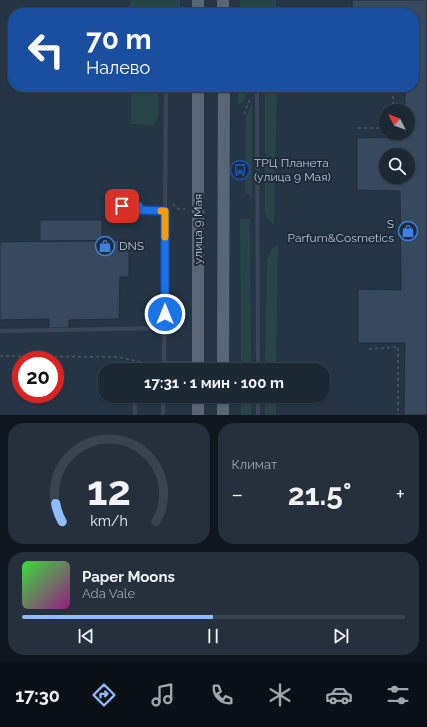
<!DOCTYPE html>
<html lang="ru">
<meta charset="utf-8">
<style>
:root{--surface:#1c2834;--page:#25303c;--text:#f1f3f6;--muted:#a0a6ac;--line:#3a444f;--accent:#8dbdff}
body{margin:0;font-family:Raleway,sans-serif;background:var(--page);color:var(--text);height:100vh;display:flex;flex-direction:column;font-size:15px;white-space:nowrap}
*{box-sizing:border-box;margin:0}
p{font-size:13px;color:var(--muted)}
.icon{flex:none;width:22px;height:22px;fill:none;stroke:currentColor;stroke-width:2;stroke-linecap:round;stroke-linejoin:round}
.map{position:relative;height:415px;overflow:hidden}
.details{display:flex;flex-direction:column;gap:8px;padding:8px;background:#0f161d;flex:1}
.details>*{flex:none}
.hud{position:absolute;left:8px;top:8px;width:411px;height:84px;border-radius:16px;box-shadow:0 1px 3px #0004,0 0 0 1px var(--line);background:#1a4fa0;color:#fff;overflow:hidden}
.needle{width:26px;rotate:312deg}
.buttons{position:absolute;left:379px;top:104px;display:grid;gap:8px}
.buttons a{display:grid;place-items:center;width:36px;height:36px;border-radius:50%;background:var(--surface);box-shadow:0 1px 3px #0004,0 0 0 1px var(--line);font-size:20px}
.speed{position:absolute;left:12px;top:351px;display:flex;gap:8px;font-size:20px;font-weight:700;text-align:center}
.speed>*{display:grid;place-content:center;width:52px;height:52px;border-radius:50%;background:var(--surface);box-shadow:0 1px 3px #0004,0 0 0 1px var(--line);line-height:1}
.speed .limit{border:6px solid #d22;background:#fff;color:#111}
.pin{position:absolute;display:grid;place-items:center;width:34px;height:34px;color:#fff;margin:-17px;border-radius:8px;box-shadow:0 2px 6px #0006}
.me{position:absolute;width:44px;margin:-22px;rotate:0deg;stroke-linejoin:round;filter:drop-shadow(0 0 3px #0008)}
.turn{display:flex;align-items:center;gap:14px;height:84px;padding:0 12px;font-size:18px}
.turn .icon{width:52px;height:52px;stroke-width:2.5}
.turn b{display:block;font-size:28px;line-height:34px}
.big{font-size:30px;font-weight:700;line-height:1.1}
.details .widget{flex:1;display:flex;flex-direction:column;justify-content:center;gap:6px;min-width:0;padding:0 14px;border-radius:16px;background:var(--page)}
.details .dial{align-items:center;gap:0}
.dial svg{height:104px;overflow:visible;fill:none;stroke:var(--line);stroke-width:7;stroke-linecap:round;text-anchor:middle}
.dial text{fill:var(--text);stroke:none}
.song{display:flex;align-items:center;gap:12px}
.cover{width:48px;height:48px;border-radius:6px;background:linear-gradient(135deg,hsl(120 70% 55%),hsl(310 70% 35%))}
.played{height:4px;border-radius:2px;background:linear-gradient(90deg,var(--accent) 50%,var(--line) 50%)}
.keys{display:flex;justify-content:space-around;direction:ltr}
.heat{display:flex;justify-content:space-between;align-items:center;font-size:22px;direction:ltr}
.details .tiles{flex:1;display:grid;gap:8px;grid-template-columns:1fr 1fr}
.widget:last-child{grid-column:span 2}
.trip{position:absolute;left:98px;top:363px;width:232px;height:40px;border-radius:16px;background:var(--surface);box-shadow:0 1px 3px #0004,0 0 0 1px var(--line);font-weight:700;line-height:40px;text-align:center}
.tab-bar{display:flex;height:64px;justify-content:space-around;align-items:center;background:#0b1015;color:var(--muted)}
.tab-bar .icon{width:28px;height:28px}
.tab-bar .current{color:var(--accent)}
.tab-bar b{font-size:18px;color:var(--text)}
.map>svg:first-child{display:block}
.green{fill:#274547}
.building{fill:#37495d;stroke:#212d3d;fill-rule:evenodd}
.lines{fill:none;stroke-linecap:round;stroke-linejoin:round}
.path{stroke:#415d5f;stroke-width:1.5;stroke-dasharray:3 3;stroke-linecap:butt}
.lane{stroke:#3a4656;stroke-width:4}
.primary{stroke:#586675;stroke-width:12}
.route-casing{stroke:#114b97;stroke-width:10}
.route{stroke:#1a73e8;stroke-width:7}
.slow{stroke:#f59e0b;stroke-width:7}
.labels{text-anchor:middle;dominant-baseline:central;stroke-width:4;stroke-linejoin:round;paint-order:stroke}
.poi-label{font-size:12px;fill:#b8c2cf;stroke:#1e2b3b;text-anchor:start}
.street-label{font-size:12px;fill:#b8c2cf;stroke:#1e2b3b}
</style>
<div class="map">
<svg width="427" height="415" viewBox="0 0 427 415">
<rect width="100%" height="100%" fill="#253546"/>
<path class="green" d="M130,0H180V13H130Z
M240,0H276V13H240Z
M131,87H158V117L153,125L131,124Z
M238,87H250L244,101L238,105Z
M265,87H277L274,225L267,219L265,213Z
M252,102V197L245,192L246,117Z
M240,219H250L251,370H241Z
M278,244L276,370H265L267,259L273,247Z
M241,396H251V415H241Z
M265,396H276V415H265Z"/>
<path class="building" d="M352,0H427V415H404L405,343H358V289L401,290L400,191L357,190V138L405,137V133H408V111H405V87H414V13H352ZM386,155H408V177H386Z
M40,220H102V241H40Z
M129,240V277H120L119,319L69,320V328H49V319L0,320V242Z"/>
<g class="lines">
<path class="path" d="M393,111V87
M244,114L250,99
M358,128H386
M173,204L179,209H185
M369,349L398,347V415
M0,356L119,357L144,363H158"/>
<path class="lane" d="M257,87L258,370
M122,206H139V210L165,211
M0,331L165,328
M164,363H197
M164,370L166,87
M135,396V415
M258,396V415
M163,415V396"/>
<path class="primary" d="M198,0V13
M223,0V13
M198,370V87
M223,370L224,87
M198,396V415
M223,415V396"/>
</g>
<g class="lines">
<defs>
<path id="route" d="M122,206H139V210L165,211V314"/>
</defs>
<use href="#route" class="route-casing"/>
<use href="#route" class="route"/>
<path class="slow" d="M161,211H165V237"/>
</g>
<defs>
<symbol id="bus-ring" viewBox="-11 -11 22 22"><circle r="9.5" fill="#1e2b3b" stroke="#1a4fb4" stroke-width="1.5"/><path d="M-5-6H5V4H4V6H2V4H-2V6H-4V4H-5ZM-3.5-4V0h7V-4ZM-3.5 1.2v1.5H-2V1.2ZM2 1.2v1.5H3.5V1.2Z" fill="#1a4fb4"/></symbol>
<symbol id="shop-ring" viewBox="-11 -11 22 22"><circle r="9.5" fill="#1e2b3b" stroke="#3f7fe0" stroke-width="1.5"/><path d="M-5-2.5h2.3a2.7 3.5 0 0 1 5.4 0H5L5.5 6h-11ZM-1.5-2.5h3a1.5 2.3 0 0 0-3 0Z" fill="#3f7fe0"/></symbol>
</defs>
<g fill-rule="evenodd">
<use href="#bus-ring" x="229" y="159" width="22" height="22"/>
<use href="#shop-ring" x="397" y="220" width="22" height="22"/>
<use href="#shop-ring" x="94" y="235" width="22" height="22"/>
</g>
<g class="labels">
<g class="poi-label">
<text x="254" y="163">ТРЦ Планета<tspan x="254" dy="14">(улица 9 Мая)</tspan></text>
<text x="394" y="224" text-anchor="end">S<tspan x="394" dy="14">Parfum&amp;Cosmetics</tspan></text>
<text x="119" y="246">DNS</text>
</g>
<g class="street-label">
<text transform="translate(198 229) rotate(-90)">улица 9 Мая</text>
</g>
</g>
</svg>
<div class="buttons">
<a><svg class="needle" viewBox="-14 -14 28 28"><path d="M0-13l5 13h-10z" fill="#e53935"/><path d="M0 13l5-13h-10z" fill="#a0a6ac"/></svg></a>
<a><svg class="icon" aria-label="search" viewBox="0 0 24 24"><circle cx="10" cy="10" r="6"/><path d="M15 15l6 6"/></svg></a>
</div>
<div class="speed"><div class="limit">20</div></div>
<div class="pin" style="left:122px;top:206px;background:#d93025"><svg class="icon" aria-label="arrive" viewBox="0 0 24 24"><path d="M6 21V4h12l-3 4 3 4H6"/></svg></div>
<svg class="me" style="left:165px;top:314px" viewBox="-20 -20 40 40"><circle r="17" fill="#1a73e8" stroke="#fff" stroke-width="3"/><path d="M0-11L8 9 0 5-8 9z" fill="#fff"/></svg>
<div class="trip">17:31 · 1 мин · 100 m</div>
<div class="hud">
<div class="turn"><svg class="icon" aria-label="left" viewBox="0 0 24 24"><path d="M17 20v-9H6M10 6l-5 5 5 5"/></svg><div><b>70 m</b>Налево</div></div>
</div>
</div>
<section class="details">
<div class="tiles">
<div class="widget dial"><svg viewBox="0 0 100 80">
<path d="M14 69A42 42 0 1 1 86 69"/>
<path d="M14 69A42 42 0 0 1 9 55" stroke="#8dbdff"/>
<text x="50" y="56" font-size="32" font-weight="700">12</text>
<text x="50" y="72" font-size="11">km/h</text>
</svg></div>
<div class="widget"><p>Климат</p>
<div class="heat"><a>−</a><b class="big">21.5°</b><a>+</a></div>
</div>
<div class="widget">
<div class="song"><i class="cover"></i><div><b>Paper Moons</b><p>Ada Vale</p></div></div>
<div class="played"></div>
<div class="keys"><svg class="icon" aria-label="previous" viewBox="0 0 24 24"><path d="M18 5L8 12l10 7zM5 5v14"/></svg><svg class="icon" aria-label="pause" viewBox="0 0 24 24"><path d="M8 5v14M16 5v14"/></svg><svg class="icon" aria-label="next" viewBox="0 0 24 24"><path d="M6 5l10 7-10 7zM19 5v14"/></svg></div>
</div>
</div>
</section>
<nav class="tab-bar">
<b>17:30</b>
<svg class="icon current" aria-label="directions" viewBox="0 0 24 24"><path d="M12 3l9 9-9 9-9-9zM9 14v-3h6M13 9l2 2-2 2"/></svg>
<svg class="icon" aria-label="music" viewBox="0 0 24 24"><path d="M9 18V5l10-2v13"/><circle cx="6" cy="18" r="3"/><circle cx="16" cy="16" r="3"/></svg>
<svg class="icon" aria-label="phone" viewBox="0 0 24 24"><path d="M5 4h4l2 5-3 2q2 4 5 5l2-3 5 2v4C11 20 4 13 5 4z"/></svg>
<svg class="icon" aria-label="climate" viewBox="0 0 24 24"><path d="M12 3v18M4 7l16 10M4 17L20 7"/></svg>
<svg class="icon" aria-label="car" viewBox="0 0 24 24"><path d="M5 17H2v-5l4-1 3-4h7l3 4 3 1v5h-3M9 17h6M6 11h13"/><circle cx="7" cy="17" r="2"/><circle cx="17" cy="17" r="2"/></svg>
<svg class="icon" aria-label="filters" viewBox="0 0 24 24"><path d="M4 7h16M4 17h16"/><circle cx="9" cy="7" r="2"/><circle cx="15" cy="17" r="2"/></svg>
</nav>
